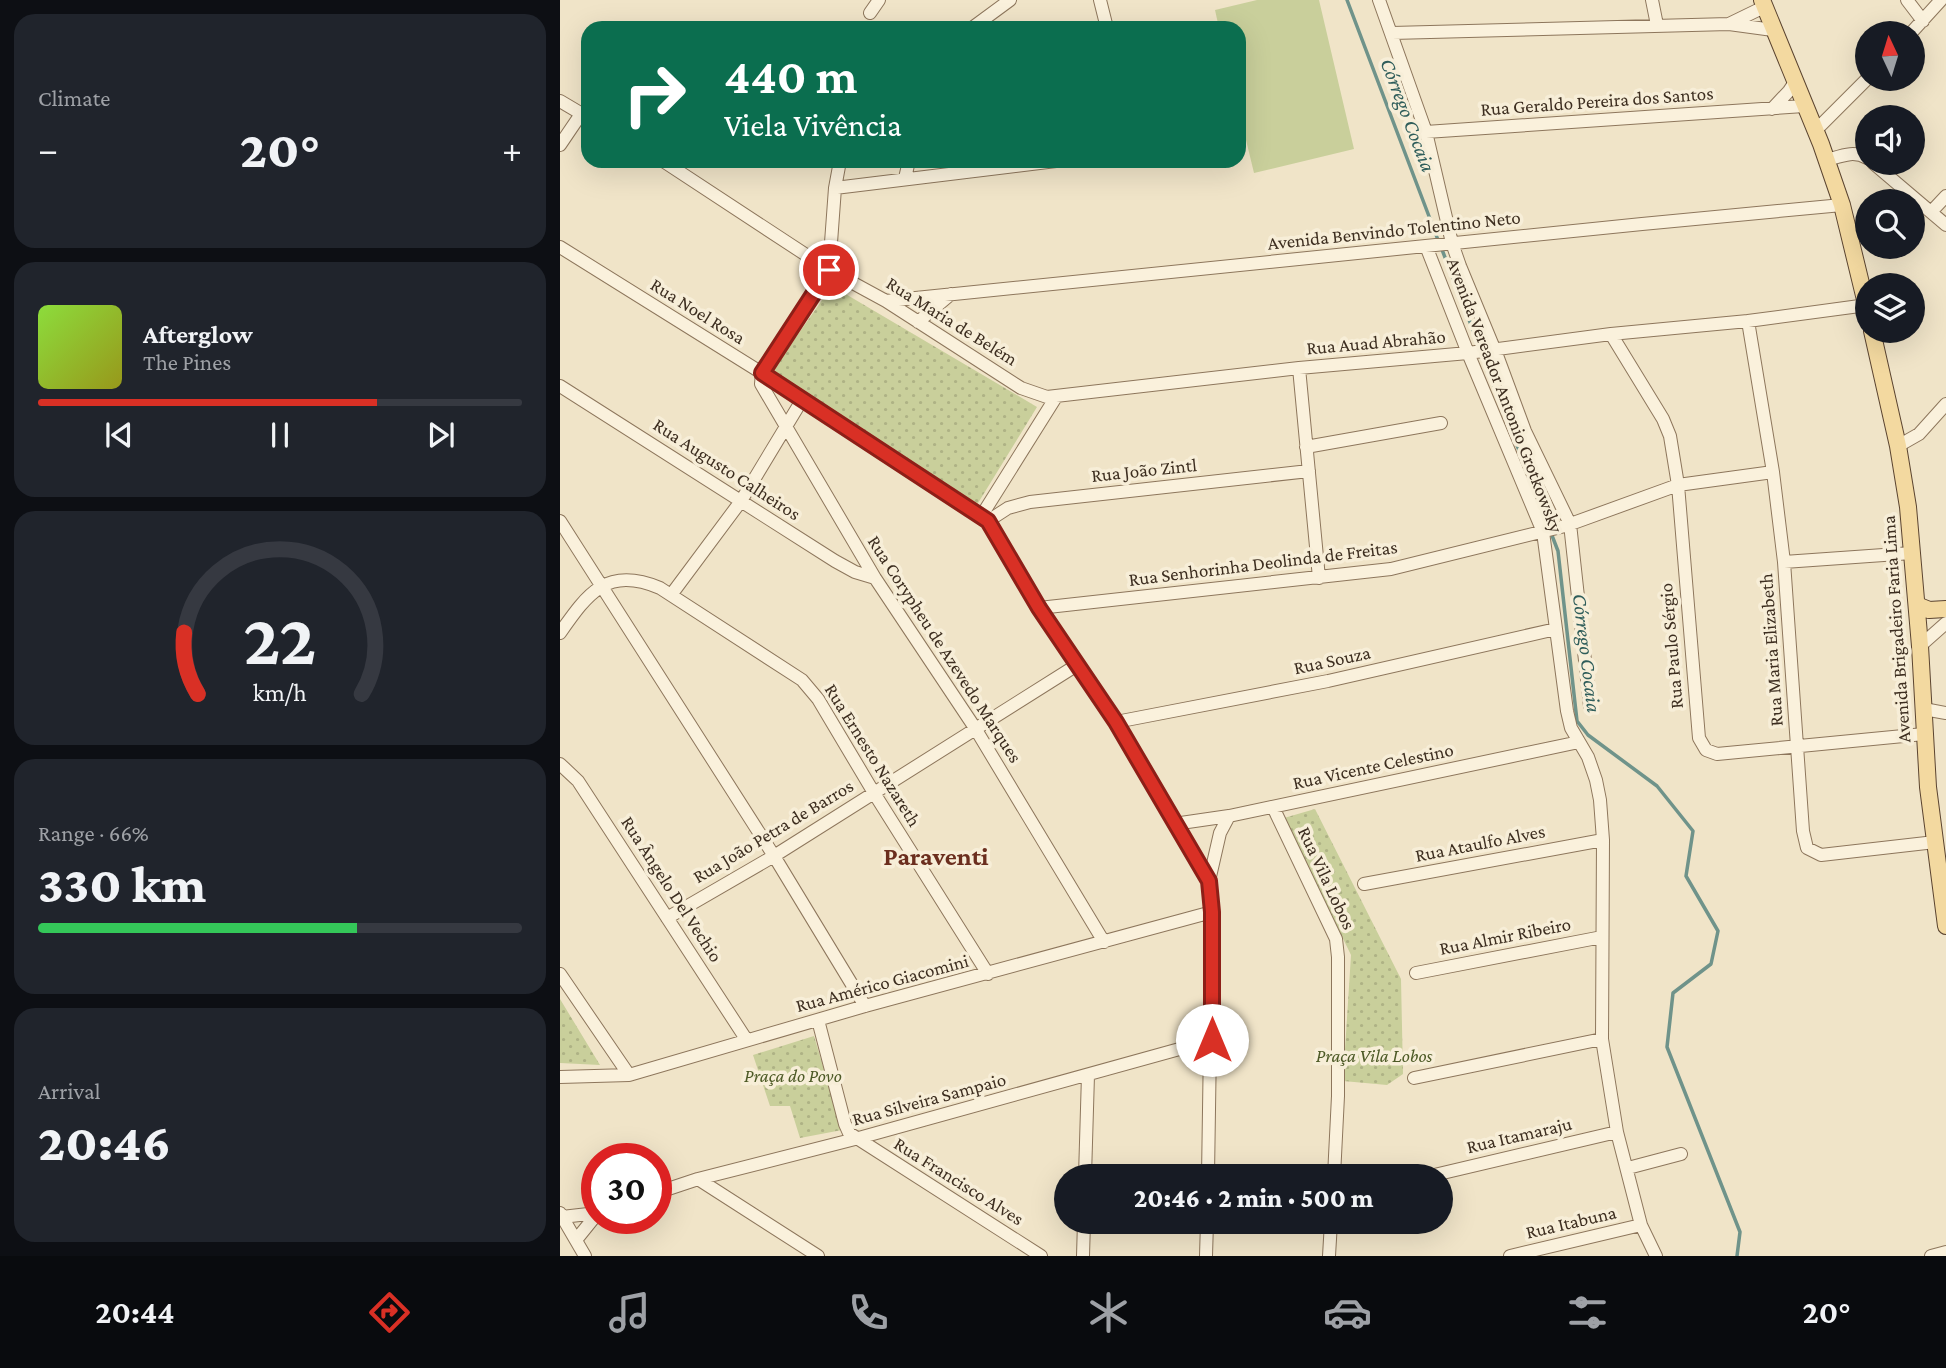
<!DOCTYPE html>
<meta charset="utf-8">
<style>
:root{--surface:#171b24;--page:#20242c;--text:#f1f3f6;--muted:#9ea1a6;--line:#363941;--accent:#d93025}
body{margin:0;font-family:"Crimson Pro",serif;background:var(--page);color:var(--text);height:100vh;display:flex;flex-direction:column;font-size:26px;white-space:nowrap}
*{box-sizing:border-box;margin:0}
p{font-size:23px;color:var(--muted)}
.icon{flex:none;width:38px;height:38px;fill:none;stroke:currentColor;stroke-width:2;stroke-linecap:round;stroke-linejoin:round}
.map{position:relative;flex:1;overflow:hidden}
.side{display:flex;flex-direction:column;gap:14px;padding:14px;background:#0d0f14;width:560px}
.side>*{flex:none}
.hud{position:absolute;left:21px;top:21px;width:665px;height:147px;border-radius:21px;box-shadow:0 7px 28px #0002;background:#0b6e4f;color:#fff;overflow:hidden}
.needle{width:46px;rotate:356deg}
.controls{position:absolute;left:1295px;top:21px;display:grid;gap:14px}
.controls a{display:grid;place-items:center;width:70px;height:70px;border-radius:50%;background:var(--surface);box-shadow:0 7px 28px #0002;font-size:35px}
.speed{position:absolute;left:21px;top:1143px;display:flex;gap:14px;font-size:35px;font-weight:700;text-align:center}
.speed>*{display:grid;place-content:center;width:91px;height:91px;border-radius:50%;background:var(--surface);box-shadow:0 7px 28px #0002;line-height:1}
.speed .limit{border:10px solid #d22;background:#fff;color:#111}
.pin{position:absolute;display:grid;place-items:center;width:60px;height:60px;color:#fff;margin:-30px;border:4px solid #fff;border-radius:50%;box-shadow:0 2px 7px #0007}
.me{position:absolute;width:77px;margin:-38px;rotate:0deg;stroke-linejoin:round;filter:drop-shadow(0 0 5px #0008)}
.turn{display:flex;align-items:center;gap:24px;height:147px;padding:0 28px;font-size:32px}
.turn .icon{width:91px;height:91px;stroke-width:2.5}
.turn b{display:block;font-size:49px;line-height:60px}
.big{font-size:52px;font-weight:800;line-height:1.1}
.side .tile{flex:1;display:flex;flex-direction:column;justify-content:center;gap:10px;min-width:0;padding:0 24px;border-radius:21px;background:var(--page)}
.side .dial{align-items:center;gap:0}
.dial svg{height:182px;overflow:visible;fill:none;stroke:var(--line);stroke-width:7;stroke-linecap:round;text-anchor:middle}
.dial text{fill:var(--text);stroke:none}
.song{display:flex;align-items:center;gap:21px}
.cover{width:84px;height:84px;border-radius:10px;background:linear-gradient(135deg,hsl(90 70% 55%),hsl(60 70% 35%))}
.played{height:7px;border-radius:4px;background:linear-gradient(90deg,var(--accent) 70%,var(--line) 70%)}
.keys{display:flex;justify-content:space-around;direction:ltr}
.heat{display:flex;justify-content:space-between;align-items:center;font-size:38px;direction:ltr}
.charge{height:10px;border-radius:5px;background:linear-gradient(90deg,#34c759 66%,var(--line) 0)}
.trip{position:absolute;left:494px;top:1164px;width:399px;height:70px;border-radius:35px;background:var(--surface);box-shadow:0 7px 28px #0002;font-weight:800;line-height:70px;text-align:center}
.menu{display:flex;height:112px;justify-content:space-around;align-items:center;background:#090b0e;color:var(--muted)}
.menu .icon{width:49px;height:49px}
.menu .on{color:var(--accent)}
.menu b{font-size:32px;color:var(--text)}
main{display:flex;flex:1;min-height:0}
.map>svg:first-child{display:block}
.grass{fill:#c9cf9b}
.park{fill:url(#park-dots)}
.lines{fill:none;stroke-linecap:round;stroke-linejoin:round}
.stream{stroke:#6f938a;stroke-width:3.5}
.minor-casing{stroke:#8d765c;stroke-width:14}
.major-casing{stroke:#5b4430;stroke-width:18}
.minor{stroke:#faf1dc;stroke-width:12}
.major{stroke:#f3d9a0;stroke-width:16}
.route-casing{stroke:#8d1f18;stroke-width:18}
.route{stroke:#d93025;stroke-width:12}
.labels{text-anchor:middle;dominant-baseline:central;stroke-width:7;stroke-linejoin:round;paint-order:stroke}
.street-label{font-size:19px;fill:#3d2e20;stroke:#f7eed8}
.park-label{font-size:19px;font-style:italic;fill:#4d5a26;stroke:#f7eed8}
.water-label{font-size:21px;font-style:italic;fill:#2f5d5a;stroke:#f7eed8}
.district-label{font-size:26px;font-weight:bold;fill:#6b2e1e;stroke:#f7eed8}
</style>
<main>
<section class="side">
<div class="tile"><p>Climate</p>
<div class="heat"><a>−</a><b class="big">20°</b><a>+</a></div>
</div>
<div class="tile">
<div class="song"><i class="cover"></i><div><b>Afterglow</b><p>The Pines</p></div></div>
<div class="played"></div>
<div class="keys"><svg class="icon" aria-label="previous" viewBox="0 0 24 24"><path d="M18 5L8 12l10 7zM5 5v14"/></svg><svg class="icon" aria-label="pause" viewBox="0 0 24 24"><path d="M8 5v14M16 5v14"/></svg><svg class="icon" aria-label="next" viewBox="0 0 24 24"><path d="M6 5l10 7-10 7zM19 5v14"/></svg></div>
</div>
<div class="tile dial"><svg viewBox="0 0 100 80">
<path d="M14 69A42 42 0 1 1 86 69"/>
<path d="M14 69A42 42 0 0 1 8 42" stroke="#d93025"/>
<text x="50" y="56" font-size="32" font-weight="700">22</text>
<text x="50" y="72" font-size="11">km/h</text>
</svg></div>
<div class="tile"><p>Range · 66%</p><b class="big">330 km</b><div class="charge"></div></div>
<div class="tile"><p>Arrival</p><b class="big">20:46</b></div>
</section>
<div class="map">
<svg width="1386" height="1256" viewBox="0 0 1386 1256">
<defs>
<pattern id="park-dots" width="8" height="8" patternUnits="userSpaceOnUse" patternTransform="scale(1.75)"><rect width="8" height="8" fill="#c9cf9b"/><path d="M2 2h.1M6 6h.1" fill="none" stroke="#aeb285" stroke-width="1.8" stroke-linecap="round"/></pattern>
</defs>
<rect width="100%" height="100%" fill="#f0e4c8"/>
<path class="grass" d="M697,0H759L794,149L694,173L679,111V28H659L655,10Z"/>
<path class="park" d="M272,286L477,407L415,508L210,374Z
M755,809L841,979L843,1074L827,1085L783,1081L791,955L724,818Z
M0,999L40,1065L0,1063Z
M254,1036L282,1130L240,1138L230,1106H210L193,1055Z"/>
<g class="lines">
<path class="stream" d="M787,0L878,240
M881,247L920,348
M922,355L998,551L1017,721L1028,735L1097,786L1133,831L1126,876L1158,931L1151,964L1113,993L1107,1047L1180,1232L1177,1256"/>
<defs>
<path id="minor" d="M540,0L547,28
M819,0L866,132L892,243L900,266L938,358L965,431L1010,524L1030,706
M1092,0L1097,25
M1347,0L1363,21
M310,13L319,0
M1169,24L1204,7
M412,28L450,0
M832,33L1169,24L1213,30
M1351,33L1381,0
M0,101L27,117
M1212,109L1229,91L1235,82
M1255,131L1307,79
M866,132L1244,106
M0,145L21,114
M1267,160C1281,156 1294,150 1307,158
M103,161L269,270L326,301L461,388L487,397L739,368L908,353L1051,334L1188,321L1307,305
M280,161L275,188L269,270L202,373L201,384L315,578L415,728L544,942
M1313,163L1386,225
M345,178L349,161
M275,188L496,161
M1371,212L1386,196
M866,246L908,353L983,532L1007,711L1011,728L1028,757L1036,780L1040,800L1043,840L1042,1039L1057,1132L1081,1225L1096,1256
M0,247L202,373L428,521L479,608L556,722L649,881L652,912L648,1176
M326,301L1082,224L1282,205
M1188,321L1213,472L1224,562L1243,831L1247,848L1261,855L1375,842
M358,322L391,294
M1051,334L1103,419L1110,436L1118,485L1139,738L1146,750L1157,754L1364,734
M739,368L759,578
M0,386L275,561L295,572L315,578
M1338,446L1359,434L1386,404
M746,447L881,423
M422,515L496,397
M0,521L214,856L305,1006
M428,521L448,508L470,502L749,471
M1224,562L1352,553
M111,595L181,501L242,400
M479,608L831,569L1005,526L1118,485L1213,472
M0,633C28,593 47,566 100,588L242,680L258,699L314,793L428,974
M1360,646L1386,623
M1364,709L1386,713
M556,722L768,681L996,629
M0,764L18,781L186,1039
M713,807L776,939L778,957V1096L774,1176
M614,824L669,816L1019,742
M649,881L660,833L669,816
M804,884L1043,840
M107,918L214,856L517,665
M856,973L1042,937
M0,974L69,1075
M258,1020L285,1124L289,1133L481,1256
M0,1077L69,1075L305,1006L652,912
M854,1078L1042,1039
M1068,1168L1121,1154
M525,1176L528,1075
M870,1176L1057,1132
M138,1179L258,1256
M96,1193L138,1179L295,1139L652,1040
M0,1213L25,1256
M2,1217L37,1213
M16,1240L37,1214
M523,1256L524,1222
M646,1256L647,1222
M769,1256L771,1222
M950,1256L1081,1225
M1371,1256L1386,1252"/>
<path id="major" d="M1202,0L1261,144L1282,205L1307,308
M1312,331L1338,446L1348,507L1360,646L1368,787L1386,926
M1357,605L1369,610L1386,609"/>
</defs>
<use href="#minor" class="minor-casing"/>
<use href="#major" class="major-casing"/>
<use href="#minor" class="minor"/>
<use href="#major" class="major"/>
</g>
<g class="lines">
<defs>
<path id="route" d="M269,270L202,373L428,521L479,608L556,722L649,881L652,912V1040"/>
</defs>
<use href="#route" class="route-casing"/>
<use href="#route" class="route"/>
</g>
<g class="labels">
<g class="street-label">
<text transform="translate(1037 101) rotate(-4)">Rua Geraldo Pereira dos Santos</text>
<text transform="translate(834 230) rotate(-6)">Avenida Benvindo Tolentino Neto</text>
<text transform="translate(138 311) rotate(32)">Rua Noel Rosa</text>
<text transform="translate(392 321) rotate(32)">Rua Maria de Belém</text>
<text transform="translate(816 342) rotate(-5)">Rua Auad Abrahão</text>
<text transform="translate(945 395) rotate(69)">Avenida Vereador Antonio Grotkowsky</text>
<text transform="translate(167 469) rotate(33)">Rua Augusto Calheiros</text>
<text transform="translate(584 470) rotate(-6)">Rua João Zintl</text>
<text transform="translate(703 563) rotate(-7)">Rua Senhorinha Deolinda de Freitas</text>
<text transform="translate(1336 629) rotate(-94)">Avenida Brigadeiro Faria Lima</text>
<text transform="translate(1111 646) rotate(-95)">Rua Paulo Sérgio</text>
<text transform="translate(385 649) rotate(57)">Rua Corypheu de Azevedo Marques</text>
<text transform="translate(1211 650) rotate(-94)">Rua Maria Elizabeth</text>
<text transform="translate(772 660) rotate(-12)">Rua Souza</text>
<text transform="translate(313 755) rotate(58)">Rua Ernesto Nazareth</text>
<text transform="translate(813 766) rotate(-12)">Rua Vicente Celestino</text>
<text transform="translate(213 831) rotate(-31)">Rua João Petra de Barros</text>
<text transform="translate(920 843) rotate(-11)">Rua Ataulfo Alves</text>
<text transform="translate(767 878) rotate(65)">Rua Vila Lobos</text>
<text transform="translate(112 889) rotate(57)">Rua Ângelo Del Vechio</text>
<text transform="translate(945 936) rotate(-11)">Rua Almir Ribeiro</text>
<text transform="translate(322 983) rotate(-15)">Rua Américo Giacomini</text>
<text transform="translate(369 1099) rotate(-15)">Rua Silveira Sampaio</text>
<text transform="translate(959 1135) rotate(-13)">Rua Itamaraju</text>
<text transform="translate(399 1181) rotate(32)">Rua Francisco Alves</text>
<text transform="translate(1011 1222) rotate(-13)">Rua Itabuna</text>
</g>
<g class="park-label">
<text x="814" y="1055">Praça Vila Lobos</text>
<text x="233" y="1075">Praça do Povo</text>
</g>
<g class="water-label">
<text transform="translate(848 115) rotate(69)">Córrego Cocaia</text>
<text transform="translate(1027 653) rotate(83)">Córrego Cocaia</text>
</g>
<g class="district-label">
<text x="376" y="856">Paraventi</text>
</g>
</g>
</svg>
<div class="controls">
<a><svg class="needle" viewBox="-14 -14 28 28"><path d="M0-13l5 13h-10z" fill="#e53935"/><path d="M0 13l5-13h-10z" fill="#9ea1a6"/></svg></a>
<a><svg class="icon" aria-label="sound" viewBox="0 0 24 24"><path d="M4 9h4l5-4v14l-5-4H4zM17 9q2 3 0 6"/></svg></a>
<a><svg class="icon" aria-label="search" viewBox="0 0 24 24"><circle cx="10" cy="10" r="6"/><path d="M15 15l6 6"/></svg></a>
<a><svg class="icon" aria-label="layers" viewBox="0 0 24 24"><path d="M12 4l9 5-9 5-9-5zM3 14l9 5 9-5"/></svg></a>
</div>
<div class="speed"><div class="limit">30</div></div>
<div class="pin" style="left:269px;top:270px;background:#d93025"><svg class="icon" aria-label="arrive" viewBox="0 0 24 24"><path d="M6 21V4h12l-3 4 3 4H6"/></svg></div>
<svg class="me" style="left:652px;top:1040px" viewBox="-20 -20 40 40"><circle r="19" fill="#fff"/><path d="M0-13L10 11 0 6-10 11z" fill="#d93025"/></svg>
<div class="trip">20:46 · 2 min · 500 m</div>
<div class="hud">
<div class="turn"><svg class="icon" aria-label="right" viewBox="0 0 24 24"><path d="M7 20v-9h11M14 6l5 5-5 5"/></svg><div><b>440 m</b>Viela Vivência</div></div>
</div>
</div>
</main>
<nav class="menu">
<b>20:44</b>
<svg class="icon on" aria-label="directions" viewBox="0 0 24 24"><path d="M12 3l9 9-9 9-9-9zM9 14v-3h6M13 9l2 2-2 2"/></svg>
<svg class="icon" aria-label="music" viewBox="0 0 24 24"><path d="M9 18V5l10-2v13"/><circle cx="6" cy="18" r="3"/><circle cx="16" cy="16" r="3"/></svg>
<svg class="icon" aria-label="phone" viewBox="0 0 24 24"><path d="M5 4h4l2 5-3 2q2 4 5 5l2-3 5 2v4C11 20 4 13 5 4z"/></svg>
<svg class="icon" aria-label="climate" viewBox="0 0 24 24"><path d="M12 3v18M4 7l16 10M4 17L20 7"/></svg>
<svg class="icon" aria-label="car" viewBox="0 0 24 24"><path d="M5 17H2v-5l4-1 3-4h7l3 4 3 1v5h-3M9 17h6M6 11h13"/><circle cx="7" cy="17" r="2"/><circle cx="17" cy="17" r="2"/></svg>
<svg class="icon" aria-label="filters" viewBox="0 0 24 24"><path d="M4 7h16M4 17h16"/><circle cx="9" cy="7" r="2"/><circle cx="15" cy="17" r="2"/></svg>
<b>20°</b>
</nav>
